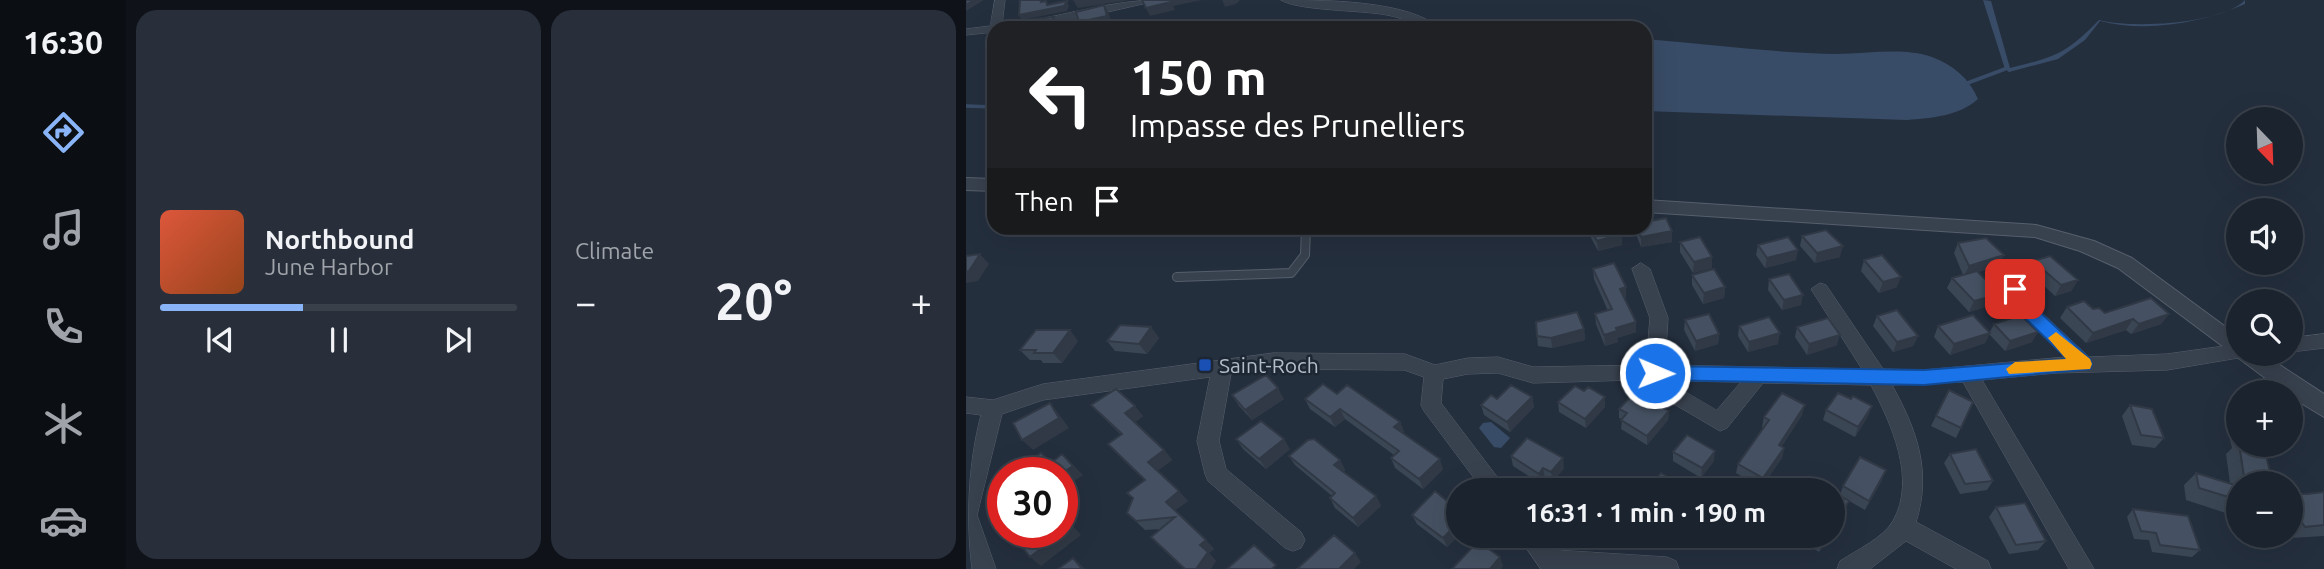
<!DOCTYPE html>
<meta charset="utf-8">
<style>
:root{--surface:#1b232e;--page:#282f3a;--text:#f1f3f6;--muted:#a0a4aa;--line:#39404a;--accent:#8ab4f8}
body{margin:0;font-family:Ubuntu,sans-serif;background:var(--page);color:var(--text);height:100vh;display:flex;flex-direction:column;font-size:26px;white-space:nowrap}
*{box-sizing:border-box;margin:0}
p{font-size:23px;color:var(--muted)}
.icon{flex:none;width:38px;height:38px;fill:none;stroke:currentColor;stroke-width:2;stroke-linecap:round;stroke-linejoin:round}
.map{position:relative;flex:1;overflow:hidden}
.details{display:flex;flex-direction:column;gap:10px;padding:10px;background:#0f1319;width:840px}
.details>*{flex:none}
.banner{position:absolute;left:21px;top:21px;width:665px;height:214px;border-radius:21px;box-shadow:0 7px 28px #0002,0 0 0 2px var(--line);background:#202124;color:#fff;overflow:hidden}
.needle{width:46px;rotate:157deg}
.controls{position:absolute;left:1260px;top:107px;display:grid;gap:14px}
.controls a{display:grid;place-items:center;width:77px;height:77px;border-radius:50%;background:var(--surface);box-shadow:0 7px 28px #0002,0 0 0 2px var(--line);font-size:35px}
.speed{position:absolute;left:21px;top:457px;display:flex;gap:14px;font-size:35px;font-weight:700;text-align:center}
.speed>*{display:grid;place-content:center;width:91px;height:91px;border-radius:50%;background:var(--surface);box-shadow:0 7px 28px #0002,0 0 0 2px var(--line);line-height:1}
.speed .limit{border:10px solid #d22;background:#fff;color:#111}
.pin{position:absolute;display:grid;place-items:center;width:60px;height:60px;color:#fff;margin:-30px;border-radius:14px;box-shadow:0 4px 10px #0006}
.me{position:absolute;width:77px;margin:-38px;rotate:91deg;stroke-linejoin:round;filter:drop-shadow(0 0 5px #0008)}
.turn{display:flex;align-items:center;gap:24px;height:147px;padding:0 28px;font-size:32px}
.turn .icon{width:91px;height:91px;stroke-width:2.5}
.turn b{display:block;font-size:49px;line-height:60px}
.then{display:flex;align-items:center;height:66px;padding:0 28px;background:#0003;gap:14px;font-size:26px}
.big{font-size:52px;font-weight:700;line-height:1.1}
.details .card{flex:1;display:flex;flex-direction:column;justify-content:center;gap:10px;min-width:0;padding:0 24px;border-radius:21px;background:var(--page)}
.song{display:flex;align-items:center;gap:21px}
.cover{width:84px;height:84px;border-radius:10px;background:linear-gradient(135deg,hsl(10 70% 55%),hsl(20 70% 35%))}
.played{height:7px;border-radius:4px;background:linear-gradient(90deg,var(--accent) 40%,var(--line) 40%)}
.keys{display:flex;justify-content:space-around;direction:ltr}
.heat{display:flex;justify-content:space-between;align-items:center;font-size:38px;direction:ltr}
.details .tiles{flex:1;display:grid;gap:10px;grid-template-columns:repeat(2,1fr)}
.trip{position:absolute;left:480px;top:478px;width:399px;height:70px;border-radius:35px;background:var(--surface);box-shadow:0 7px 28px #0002,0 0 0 2px var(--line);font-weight:700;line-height:70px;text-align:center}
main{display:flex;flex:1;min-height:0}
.tab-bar{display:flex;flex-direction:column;width:126px;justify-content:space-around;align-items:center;background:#0b0e12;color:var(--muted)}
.tab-bar .icon{width:49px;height:49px}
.tab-bar .current{color:var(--accent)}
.tab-bar b{font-size:32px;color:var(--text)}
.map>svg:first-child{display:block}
.water{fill:#394c67}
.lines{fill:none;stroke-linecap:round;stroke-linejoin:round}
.stream{stroke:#394c67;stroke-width:3.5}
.service-casing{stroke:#565f6c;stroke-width:10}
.minor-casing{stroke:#565f6c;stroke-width:1}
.tertiary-casing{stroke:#565f6c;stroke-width:2}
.service{stroke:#38414e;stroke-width:8}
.minor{fill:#38414e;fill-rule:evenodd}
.tertiary{fill:#38414e;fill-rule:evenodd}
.wall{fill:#3b4654}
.shaded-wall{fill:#303945}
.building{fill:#455162;stroke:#303945;stroke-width:2}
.route{fill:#1a73e8;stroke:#114b97;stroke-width:2}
.slow{fill:#f59e0b}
.transit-dot{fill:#1a4fb4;stroke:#1d2633;stroke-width:2.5}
.labels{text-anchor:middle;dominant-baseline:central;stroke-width:5;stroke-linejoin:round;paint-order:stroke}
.poi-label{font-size:21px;fill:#b4bcc9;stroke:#1d2633;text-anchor:start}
</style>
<main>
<nav class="tab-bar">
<b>16:30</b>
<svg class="icon current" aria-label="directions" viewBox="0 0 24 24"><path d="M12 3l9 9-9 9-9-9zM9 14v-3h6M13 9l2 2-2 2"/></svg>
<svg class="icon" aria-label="music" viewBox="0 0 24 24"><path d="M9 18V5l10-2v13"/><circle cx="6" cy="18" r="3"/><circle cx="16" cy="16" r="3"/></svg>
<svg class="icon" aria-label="phone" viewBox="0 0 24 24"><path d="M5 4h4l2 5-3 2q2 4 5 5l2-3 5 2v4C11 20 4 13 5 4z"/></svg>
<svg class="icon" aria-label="climate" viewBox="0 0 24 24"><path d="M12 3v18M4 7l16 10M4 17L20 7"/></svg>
<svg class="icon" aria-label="car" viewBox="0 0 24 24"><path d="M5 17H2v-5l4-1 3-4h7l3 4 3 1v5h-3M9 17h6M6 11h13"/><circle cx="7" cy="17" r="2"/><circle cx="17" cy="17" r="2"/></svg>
</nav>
<section class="details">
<div class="tiles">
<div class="card">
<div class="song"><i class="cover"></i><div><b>Northbound</b><p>June Harbor</p></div></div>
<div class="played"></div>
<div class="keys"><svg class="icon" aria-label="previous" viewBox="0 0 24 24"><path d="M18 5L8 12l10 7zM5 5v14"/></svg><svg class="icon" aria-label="pause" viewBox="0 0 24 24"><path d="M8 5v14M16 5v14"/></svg><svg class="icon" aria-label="next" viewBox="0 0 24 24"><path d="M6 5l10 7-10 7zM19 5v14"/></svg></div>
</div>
<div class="card"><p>Climate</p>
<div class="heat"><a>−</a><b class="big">20°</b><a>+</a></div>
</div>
</div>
</section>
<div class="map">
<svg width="1358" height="569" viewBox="0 0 1358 569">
<rect width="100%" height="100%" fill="#242f3e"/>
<path class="water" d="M1017,0L1025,1L1044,68C1089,57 1100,54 1133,20C1165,29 1257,24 1279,0V4C1236,23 1180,33 1134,21L1119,40L1092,59L1043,72L1039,69Z
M679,39C743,44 807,53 871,54C901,54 936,47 966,57C987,65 1003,78 1012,99C993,116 966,118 941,120L679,111Z
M525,422L544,438L535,448L528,447L513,428L517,423Z"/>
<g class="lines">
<path class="stream" d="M999,84L1039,69
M0,106L28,107"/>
<defs>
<path id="service" d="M211,277L325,273L339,255L340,228"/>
<path id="minor" d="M29,0H39L36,25C89,19 142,0 194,0L76,27L28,28V32L0,35V29L24,26Z
M315,0C355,0 443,0 473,28C455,28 439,18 421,15C397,10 331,11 315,0Z
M675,263L684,269L702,318L699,365L896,369L845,289L854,283L860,285L917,369L958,370L1099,357L1046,306L1040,289L1049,283L1055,285L1060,298L1123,357L1201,354L1272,344V354H1280L1272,358L1201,370L1090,373L1016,380L1128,569H1103L997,382L926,385C951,430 966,472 950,522L1022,561L1025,569H990L940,541L904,569H871L874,561C891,550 917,538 927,521C951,479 925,423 905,385L797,383L761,428L754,431L667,380L567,383L532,373L502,374L477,379L475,403L541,490H517L458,411L455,405L458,377L438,370L307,369L265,374L253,441L260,469L335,532L339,540L335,548L327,551L319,548L242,481L239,474L231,441L244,377L77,400L36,414L11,515L30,569H6C0,520 2,464 15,415L0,413V397L27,400L77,384L307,353L439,354L469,365L502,358L532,357L567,367L680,365L684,318L666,269ZM701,381L775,382L751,410Z
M1358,334V348L1325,352V338Z
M552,536H578L590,550L701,557L710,561L713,569H575Z"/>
<path id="tertiary" d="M0,178L28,179V191L0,190Z
M679,200L1070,225L1128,241L1166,258L1272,336V354H1297L1358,394V417L1325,397V392H1318L1152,268L1114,251L1069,237L679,212Z"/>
</defs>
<use href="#service" class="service-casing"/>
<use href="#minor" class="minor-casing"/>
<use href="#tertiary" class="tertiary-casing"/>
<use href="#service" class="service"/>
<use href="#minor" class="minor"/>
<use href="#tertiary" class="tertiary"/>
</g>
<path class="wall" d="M624,228L656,234V245L632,251L625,238Z
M670,228H679L706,242L675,247L670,234Z
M836,236L874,257L849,263L834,246Z
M714,242L746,268L727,273L714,252Z
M992,243L1033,265L1012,272L1029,304L1003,312L981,288L986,278L997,275L988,253Z
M792,245L830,260L799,268L790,255Z
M898,260L931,287L913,293L895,271Z
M1067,261L1112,280L1105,291L1089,296L1062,271Z
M627,269L660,287V297L658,298L670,322V332L651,338L652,342L639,346L630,324L629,314L642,311L628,279Z
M726,275L759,287L758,298L737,304L726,285Z
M803,279L835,305L816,310L802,290Z
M1101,307L1127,309L1139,313L1203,314L1195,324L1165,334L1160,330L1120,343L1094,318Z
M911,316L952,336L947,346L927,352L907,326Z
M719,320L753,334L752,344L729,351L718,330Z
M1028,324L1066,342L1039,351L1023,334L1019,343L984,355L968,337L972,326L1024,332Z
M773,326L812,344L782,352L772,336Z
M185,327L193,338L181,354L149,351L141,341Z
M831,327L871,345L841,355L829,337Z
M618,329L619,340L586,348L572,346L571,336Z
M112,341L96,363H77L75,360H64L54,350Z
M983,390L1007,402L990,438L965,426Z
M371,394L434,422L438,432L437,433L477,469L457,489L429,468L425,458L428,455L379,419L369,427L344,409L339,399Z
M266,395L318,399L286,420L273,406Z
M566,397L568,407L544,432L518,415L515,405L531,399Z
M885,399L906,406L902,416L889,437L857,420L860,410Z
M592,402L639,407L620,428L593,412Z
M125,405L177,416L169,422L198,450L206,460L191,471L222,501L209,510L248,549L243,553L250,561L195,529L179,530L161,513L179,480L142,444L155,435Z
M1164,405L1198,438L1189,448L1166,445L1156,416Z
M653,409L703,411L702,420L681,445L655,429L656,419L653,418Z
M836,415L816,446L818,448L816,458L795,488L770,473L772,464L797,428L796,427L798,417Z
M1272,432V444L1307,483H1272V517L1220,500L1218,485L1230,473L1264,483L1260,454L1266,448L1264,440Z
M270,439L324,449L300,469L277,449Z
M707,452L748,461L735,478L707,461Z
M984,454L1027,481L1021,490L994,494L978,463Z
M323,456L374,460L379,470L377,472L410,496L415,506L392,527L369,508L364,498L366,496L329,465Z
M545,456L598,468L587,482L579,478L575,484L547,466Z
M916,480L899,510L883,501L879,510L866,531V491L874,495L877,486Z
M1358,492V536L1324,538L1322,536H1325V494H1341Z
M1030,507L1080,541L1072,550L1043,554L1023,517Z
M1167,509L1234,550L1226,557L1186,552L1183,540L1168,539L1161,517Z
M446,515L492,536L481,547L451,524Z
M760,536H786L777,547Z
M827,536H864L853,552Z"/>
<path class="shaded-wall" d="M8,0H18L0,11V5Z
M107,0H164L112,8Z
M204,0H236L207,6L209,10L184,16L180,8Z
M256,0H274L270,4L259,7Z
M80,1L83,6L101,1L103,6L101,11L55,20L53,15L81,5Z
M138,5L143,14L146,25L132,28H117L113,22Z
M88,17L93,26L92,28H62Z
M706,231V242L675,247V237Z
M656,234V245L632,251L631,241Z
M877,246L874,257L849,263L851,253Z
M832,250L830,260L799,268L801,258Z
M14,254L23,264L12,281L0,283V272Z
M1038,255L1033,265L998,276L1003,266Z
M746,257V268L727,273L728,262Z
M935,277L931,287L913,293L917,282Z
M1112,280L1105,291L1089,296L1095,285Z
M660,287V297L654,299V289Z
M759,287L758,298L737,304L738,293Z
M1034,294L1029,304L1003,312L1008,301Z
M837,295L835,305L816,310L818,300Z
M1203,314L1195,324L1165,334L1173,324Z
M1167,319L1160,330L1120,343L1127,333Z
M670,322V332L651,338L652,342L639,346L638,335L650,328Z
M185,327L193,338L181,354L173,344Z
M618,329L619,340L586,348L585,338Z
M104,330L112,341L96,363L87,353Z
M1072,332L1066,342L1039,351L1044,341Z
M814,333L812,344L782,352L783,342Z
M1024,333L1019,343L984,355L988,344Z
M753,334L752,344L729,351L730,341Z
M874,335L871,345L841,355L843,344Z
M952,336L947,346L927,352L931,342Z
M312,388L318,399L286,420L279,410Z
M566,397L568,407L544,432L541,422Z
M639,397V407L620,428L619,419Z
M84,403L93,414L103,428L67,450L56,440Z
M839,405L836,415L810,455L813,445Z
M169,406L177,416L168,423L159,413Z
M906,406L902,416L889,437L892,427Z
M374,409L379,419L369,427L364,417Z
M703,411L702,420L681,445V436Z
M434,422L438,432L432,438L428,427Z
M318,439L324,449L300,469L293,459Z
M818,448L816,458L795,488L797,478Z
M198,450L206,460L190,472L182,462Z
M749,451L748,461L735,478L736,468Z
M597,458L598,468L587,482L585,472Z
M474,459L477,469L457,489L453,479Z
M374,460L379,470L373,475L368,465Z
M106,464L117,475L96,489V473Z
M577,468L579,478L575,484L573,474Z
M920,470L916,480L899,510L903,501Z
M213,491L222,501L208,511L200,502Z
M410,496L415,506L392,527L387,518Z
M883,501L879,510L866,531V528Z
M96,514L115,535L75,566L64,557L96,516Z
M492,523V536L481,547L477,538Z
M781,536H786L777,547L779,538Z
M861,536H864L853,552L857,543Z
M240,540L248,549L243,553L250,561L245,569H230L234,545Z
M389,553L395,562L388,569H373Z
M534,557L537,566L535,569H524Z
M107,558L117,567L119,569H116Z"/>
<path class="building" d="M0,0H8L0,5Z
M54,0H74L75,2L80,1L81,5L101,1L98,6L53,15Z
M176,0H204L205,2L180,8Z
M138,5L141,16L113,22L110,12Z
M88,17L84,25L62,28H48L49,21Z
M700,218L706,231L675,237L671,228H679V222Z
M624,228H652L656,234L631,241Z
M860,230L877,246L851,253L836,236Z
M734,237L746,257L728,262L714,242Z
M822,237L832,250L801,258L792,245Z
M1020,238L1038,255L1003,266L992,243Z
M14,254L3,271L0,272V256Z
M916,255L935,277L917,282L898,260Z
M1084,256L1112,280L1095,285L1067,261Z
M648,263L660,287L654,289L670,322L650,328L651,331L638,335L629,314L646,309L627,269Z
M748,269L759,287L738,293L726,275Z
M1011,271L1034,294L1008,301L986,278Z
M823,274L837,295L818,300L803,279Z
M1185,298L1203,314L1173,324L1167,319L1127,333L1101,307L1118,301L1127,309L1133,308L1139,313Z
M931,310L952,336L931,342L911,316Z
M611,312L618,329L585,338L571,336L570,322Z
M743,314L753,334L730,341L719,320Z
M1007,315L1024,333L988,344L972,326Z
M1055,315L1072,332L1044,341L1028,324Z
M803,317L814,333L783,342L773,326Z
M862,318L874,335L843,344L831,327Z
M154,325L185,327L173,344L141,341Z
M70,330H104L87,353H68L70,350H54Z
M300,375L312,388L279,410L266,395Z
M357,384L371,394L381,385L434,422L428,427L474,459L453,479L425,458L433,451L374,409L364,417L339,399Z
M545,385L566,397L541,422L515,405L525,395L531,399Z
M609,386L618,391L622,387L639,397L619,419L592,402Z
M150,389L169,406L159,413L198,450L182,462L213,491L200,502L240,540L234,545L242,552L230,569H219L185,537L209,517L170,521L161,513L167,498L161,493L179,480L142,444L156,434L125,405Z
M983,390L1007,402L995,428L970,416Z
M669,392L703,411L681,436L655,420L661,413L653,409Z
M816,393L839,405L813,445L818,448L797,478L772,464L803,420L798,417Z
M872,393L885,399L887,396L906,406L892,427L860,410Z
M84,403L93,418L56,440L47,423Z
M1164,405L1186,409L1198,438L1175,435Z
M295,421L318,439L293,459L270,439Z
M721,435L749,451L736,468L707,452Z
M561,438L597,458L585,472L577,468L573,474L545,456Z
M348,439L374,460L368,465L410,496L387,518L364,498L369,493L323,456L342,440Z
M1273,444H1297L1307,483H1279Z
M1010,449L1027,481L999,484L984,454Z
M75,453L85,463L96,454L107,466L96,473L45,472Z
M894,457L920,470L903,501L877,486Z
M695,473L718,488L717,490H682Z
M1230,473L1272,486V500L1233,488Z
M843,477L865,490H839L835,488Z
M610,482L629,490H605Z
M469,491L492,510V523L477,538L446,515Z
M866,491L883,501L866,528Z
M1358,492V525L1339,527L1325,507V494H1341Z
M1059,503L1080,541L1050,545L1030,507Z
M1167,509L1222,516L1234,550L1194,545L1190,533L1175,531Z
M96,516L105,526L64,557L46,534L49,532H96Z
M368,535L389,553L373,569H331Z
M844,536H861L857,543Z
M512,541L534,557L524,569H486Z
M288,545L310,565L306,569H261Z
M107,558L116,569H92Z"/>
<path class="route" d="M1049,283L1055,285L1059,298L1124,359L1126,364L1124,369L958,385L689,380L680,373L689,366L958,370L1101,359L1046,305L1041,289Z"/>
<path class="slow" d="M1090,332L1124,359L1126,364L1124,369L1043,374L1040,369L1049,362L1100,359L1082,338Z"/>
<rect class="transit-dot" x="232" y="358" width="14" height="14" rx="3.5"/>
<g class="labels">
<g class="poi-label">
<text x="253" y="365">Saint-Roch</text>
</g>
</g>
</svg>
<div class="controls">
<a><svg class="needle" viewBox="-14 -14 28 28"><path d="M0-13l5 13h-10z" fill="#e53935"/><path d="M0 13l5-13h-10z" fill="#a0a4aa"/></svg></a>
<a><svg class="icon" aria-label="sound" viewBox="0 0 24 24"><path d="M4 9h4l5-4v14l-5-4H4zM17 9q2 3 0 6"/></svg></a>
<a><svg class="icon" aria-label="search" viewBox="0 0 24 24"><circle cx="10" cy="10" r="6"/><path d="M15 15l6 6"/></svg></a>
<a>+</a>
<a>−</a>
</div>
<div class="speed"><div class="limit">30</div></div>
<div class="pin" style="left:1049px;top:289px;background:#d93025"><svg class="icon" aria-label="arrive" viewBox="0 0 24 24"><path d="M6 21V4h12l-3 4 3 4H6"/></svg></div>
<svg class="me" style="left:689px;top:373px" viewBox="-20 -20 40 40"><circle r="17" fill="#1a73e8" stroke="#fff" stroke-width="3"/><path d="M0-11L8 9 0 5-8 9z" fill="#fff"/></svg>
<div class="trip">16:31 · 1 min · 190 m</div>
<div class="banner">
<div class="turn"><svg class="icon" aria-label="left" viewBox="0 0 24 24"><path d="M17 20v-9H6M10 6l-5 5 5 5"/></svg><div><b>150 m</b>Impasse des Prunelliers</div></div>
<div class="then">Then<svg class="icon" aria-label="arrive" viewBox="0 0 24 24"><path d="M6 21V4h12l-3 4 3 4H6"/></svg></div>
</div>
</div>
</main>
